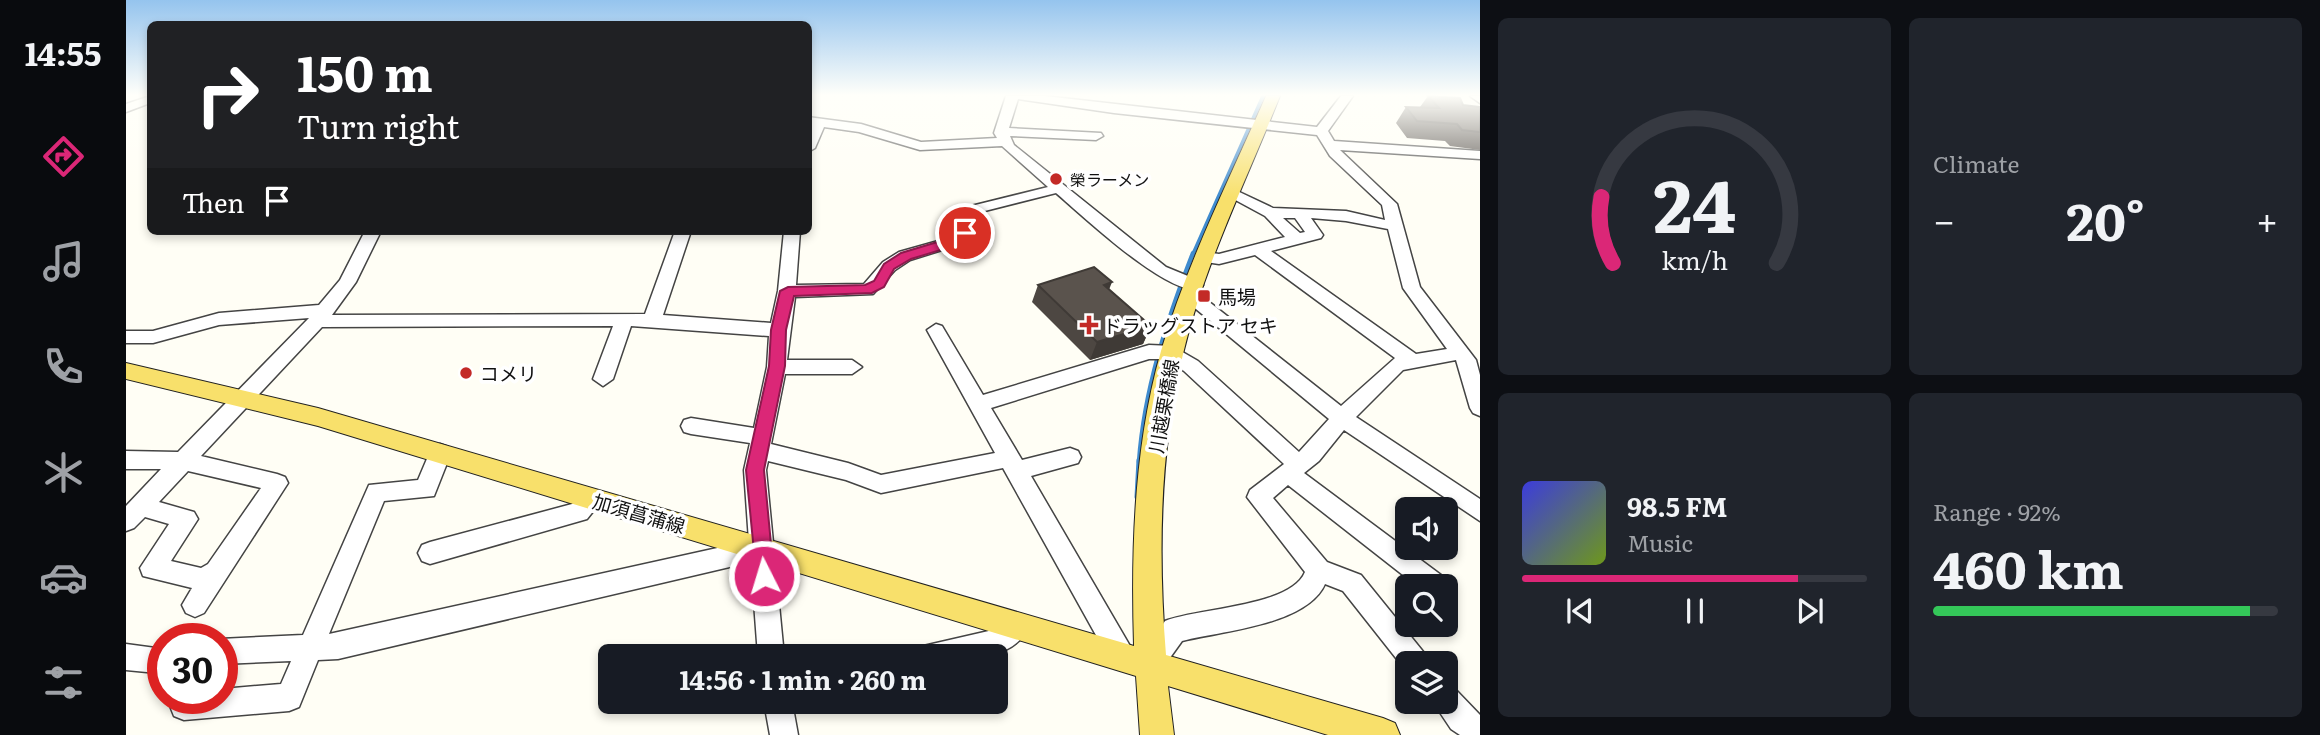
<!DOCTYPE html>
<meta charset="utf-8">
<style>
:root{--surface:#171b24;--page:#20242c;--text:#f1f3f6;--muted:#9ea1a6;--line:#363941;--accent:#db2777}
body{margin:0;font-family:Literata,"Noto Sans JP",serif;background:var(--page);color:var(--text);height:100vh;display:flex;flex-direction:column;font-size:26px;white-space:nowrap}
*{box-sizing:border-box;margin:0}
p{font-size:23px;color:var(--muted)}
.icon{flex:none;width:38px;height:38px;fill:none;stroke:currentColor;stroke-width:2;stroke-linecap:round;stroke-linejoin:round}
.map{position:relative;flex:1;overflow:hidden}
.panel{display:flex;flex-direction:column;gap:18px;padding:18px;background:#0d0f14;width:840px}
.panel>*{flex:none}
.top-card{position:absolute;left:21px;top:21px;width:665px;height:214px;border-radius:10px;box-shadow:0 4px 10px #0003;background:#202124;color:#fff;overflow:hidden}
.controls{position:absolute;left:1269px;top:497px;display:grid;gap:14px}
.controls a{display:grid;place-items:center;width:63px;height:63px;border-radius:10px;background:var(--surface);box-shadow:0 4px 10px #0003;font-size:35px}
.speed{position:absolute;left:21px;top:623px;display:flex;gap:14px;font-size:35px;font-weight:700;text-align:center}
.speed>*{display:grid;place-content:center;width:91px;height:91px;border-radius:50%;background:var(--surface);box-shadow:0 4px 10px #0003;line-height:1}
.speed .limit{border:10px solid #d22;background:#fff;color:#111}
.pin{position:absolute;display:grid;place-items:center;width:60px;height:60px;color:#fff;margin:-30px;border:4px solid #fff;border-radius:50%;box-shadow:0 2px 7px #0007}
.me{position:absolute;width:77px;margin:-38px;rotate:355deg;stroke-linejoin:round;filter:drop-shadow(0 0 5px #0008)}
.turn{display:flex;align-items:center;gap:24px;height:147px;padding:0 35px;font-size:32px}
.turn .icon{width:91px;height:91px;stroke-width:2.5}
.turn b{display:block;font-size:49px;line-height:60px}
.then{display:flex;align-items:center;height:66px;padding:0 35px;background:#0003;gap:14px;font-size:26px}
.big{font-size:52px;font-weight:700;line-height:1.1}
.panel .card{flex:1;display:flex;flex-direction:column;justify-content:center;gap:10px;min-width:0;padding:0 24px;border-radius:10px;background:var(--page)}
.panel .dial{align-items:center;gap:0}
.dial svg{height:182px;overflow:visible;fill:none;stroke:var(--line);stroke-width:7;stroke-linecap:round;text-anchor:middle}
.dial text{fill:var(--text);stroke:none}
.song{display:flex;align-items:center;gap:21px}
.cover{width:84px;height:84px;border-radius:10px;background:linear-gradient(135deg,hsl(240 70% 55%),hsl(80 70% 35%))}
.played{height:7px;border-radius:4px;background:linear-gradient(90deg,var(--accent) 80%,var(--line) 80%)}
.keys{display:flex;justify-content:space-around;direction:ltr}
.heat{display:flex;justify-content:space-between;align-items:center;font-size:38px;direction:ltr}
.charge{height:10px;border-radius:5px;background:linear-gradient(90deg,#34c759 92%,var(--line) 0)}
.panel .tiles{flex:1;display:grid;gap:18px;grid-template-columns:repeat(2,1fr)}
.trip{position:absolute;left:472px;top:644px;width:410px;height:70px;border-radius:10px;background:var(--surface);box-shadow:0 4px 10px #0003;font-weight:700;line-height:70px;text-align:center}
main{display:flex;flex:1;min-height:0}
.tabs{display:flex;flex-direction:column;width:126px;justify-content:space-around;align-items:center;background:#090b0e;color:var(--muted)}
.tabs .icon{width:49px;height:49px}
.tabs .active{color:var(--accent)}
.tabs b{font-size:32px;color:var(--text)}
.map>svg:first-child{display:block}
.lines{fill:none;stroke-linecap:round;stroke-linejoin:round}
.stream-far2{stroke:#3f8bce;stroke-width:3.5}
.stream-far1{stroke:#3f8bce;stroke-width:4.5}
.stream{stroke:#3f8bce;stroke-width:5}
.minor-casing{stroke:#444;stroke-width:3}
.major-casing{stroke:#222;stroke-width:2}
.minor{fill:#fff;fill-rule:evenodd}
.major{fill:#f8e06b;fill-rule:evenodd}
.wall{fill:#4d4742}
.shaded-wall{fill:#3f3a36}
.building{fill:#5a534d;stroke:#3f3a36;stroke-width:2}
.route{fill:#db2777;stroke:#8e194d;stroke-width:2}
.poi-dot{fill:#c32a27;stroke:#fff;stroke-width:2.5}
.labels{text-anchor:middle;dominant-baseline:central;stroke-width:7;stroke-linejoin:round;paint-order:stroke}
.far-poi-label{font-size:16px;fill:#111;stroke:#fff;text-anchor:start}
.poi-label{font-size:19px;fill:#111;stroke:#fff;text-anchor:start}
.street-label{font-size:19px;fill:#111;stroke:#fff}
</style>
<main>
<nav class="tabs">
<b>14:55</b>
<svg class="icon active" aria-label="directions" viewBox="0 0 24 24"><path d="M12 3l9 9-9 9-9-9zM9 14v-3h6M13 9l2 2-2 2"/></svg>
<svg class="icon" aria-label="music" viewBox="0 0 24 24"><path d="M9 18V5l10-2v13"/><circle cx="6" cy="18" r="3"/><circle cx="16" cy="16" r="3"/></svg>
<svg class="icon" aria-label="phone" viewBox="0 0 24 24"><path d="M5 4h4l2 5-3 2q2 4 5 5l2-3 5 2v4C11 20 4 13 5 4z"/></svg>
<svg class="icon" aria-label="climate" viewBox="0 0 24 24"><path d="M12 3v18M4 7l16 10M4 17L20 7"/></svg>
<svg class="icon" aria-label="car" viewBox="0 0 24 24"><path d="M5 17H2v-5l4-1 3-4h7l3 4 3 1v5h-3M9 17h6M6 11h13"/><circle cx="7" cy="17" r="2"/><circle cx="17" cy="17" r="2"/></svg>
<svg class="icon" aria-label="filters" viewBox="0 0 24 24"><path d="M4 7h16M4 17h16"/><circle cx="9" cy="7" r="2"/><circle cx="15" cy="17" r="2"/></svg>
</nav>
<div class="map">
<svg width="1354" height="735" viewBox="0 0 1354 735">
<rect width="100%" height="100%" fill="#fffef5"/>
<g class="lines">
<path class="stream-far2" d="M1067,254L1137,96"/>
<path class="stream-far1" d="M1013,462C1018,390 1041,320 1067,253"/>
<path class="stream" d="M1011,497L1013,460"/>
<defs>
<path id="minor" d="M24,96V103L0,112V104Z
M880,96H919L1191,127L1215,96H1227L1202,131L1208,141L1354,151V159L1214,150L1271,204L1294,287L1350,360L1354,375V416L1347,413L1344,408L1330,360L1277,370L1230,417L1354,499V521L1218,430L1193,461L1178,473L1319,578L1322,586L1320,592V586H1291L1162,485L1147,498L1201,562L1235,575L1299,654L1303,663H1281V672L1217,591L1199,584C1181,625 1096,631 1056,641L1033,673L1024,677L1015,673L1011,664L1039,621C1072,608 1165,607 1179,572L1121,497L1124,490L1158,464L1058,371L1042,359H1023L865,408L896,460L944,448L952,451L955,457L952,463L905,476L1004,646L1008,655L1004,664L995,668L986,664L877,468L755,493L720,480L642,461L640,470L658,656H632L625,562L212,659L192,660L173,707L163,711L58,720L48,716L44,706L47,698H96V689L155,684L165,661L96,664L94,639L177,635L243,485L292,480L306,447L314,444L322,447L325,453L308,496L258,501L203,634L623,541L618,470L624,443L565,434L558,432L555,426L558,420L565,418L628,428L641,367L643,336L505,326L487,379L477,386L467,379L487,326L196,327L75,456L151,474L159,477L162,483L78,613L69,617L60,613L56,605L66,588L17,576L14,568L43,524L19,517L8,528L0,531V506L35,469H0V451L52,452L183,318L93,325L27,343H0V331H27L93,313L193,305L214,280L239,231H255L230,282L206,315L519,314L549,231H565L537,315L645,323L652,291L658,231H674L670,285L738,284L757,262L773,252L830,236L826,215L833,209L922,187L876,146L794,150L733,132L698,127L689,148L682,152L685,125H682V117L735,124L795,142L871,138L868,133ZM892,99L988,113L1191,135L1204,156L1256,205L1259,220L1220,211L1147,208L1107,189L1102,190V196L1139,216L1159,237L1093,254L1079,252L1071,257L1073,261L1093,264L1129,255L1269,358L1215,406L1082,301L1064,293L1058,295L1055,299L1070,309L1203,419L1173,452L1072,361L1046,346L1023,345L857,395L816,326L810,324L801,330L869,453L755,475L722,463L645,444L659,374H726L736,367L726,360H661L669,297L747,294L769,270L784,260L842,242L847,233L843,215L930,193C956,215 1042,297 1074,289L1077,285L1074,281L1040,267L888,145L884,136L970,140L977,136L975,133L883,128ZM1157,218H1169L1179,232L1174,233ZM1185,218L1220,221L1262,229L1277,288L1321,349L1290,354L1145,251L1195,238L1197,235ZM62,471L135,488L82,564L75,568L45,561L72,519L68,512L33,502Z
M1344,96H1354V103Z
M466,490L474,492L477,499L461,519L304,564L296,561L292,553L296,545L304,542L446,504L458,492Z
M891,613L900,616L904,625C885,668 827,656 789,656L793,647L867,630Z
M0,644L37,649V671L31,673L0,670Z
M1320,686L1330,690L1354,715V735H1334L1325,729L1307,702H1320Z
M638,702H666L672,735H644Z"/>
<path id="major" d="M1140,96H1154C1120,181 1078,265 1057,354C1033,452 1032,555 1040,655L1257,718L1269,723L1274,735H1202L1042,686L1048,735H1014L1010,676L192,426L0,379V363L192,408L1008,646C1005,548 1008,446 1035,351C1061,263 1103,180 1140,96Z"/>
</defs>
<use href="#minor" class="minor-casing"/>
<use href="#major" class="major-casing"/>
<use href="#minor" class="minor"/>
<use href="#major" class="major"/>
</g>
<path class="wall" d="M1302,96L1337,105L1354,107V150L1324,146L1319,141L1281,138L1270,123L1280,107H1294Z
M912,285L983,289L1025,326L1017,344L964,360L906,302Z"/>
<path class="shaded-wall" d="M986,282L979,300L978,285Z
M1025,326L1017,344L964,360L971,342Z"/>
<path class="building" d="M1302,96L1334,98L1337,105L1354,107V132L1336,130L1331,124L1291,121L1280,107L1313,108Z
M968,267L986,282L978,285L1025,326L971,342L912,285Z"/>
<linearGradient id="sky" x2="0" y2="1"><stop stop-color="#95c4ee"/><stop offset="0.48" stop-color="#fffffa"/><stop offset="1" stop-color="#fffffa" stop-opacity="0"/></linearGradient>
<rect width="1354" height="198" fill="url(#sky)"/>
<path class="route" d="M839,229L845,233L841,242L785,259L768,269L758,287L746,293L668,296L660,330L659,366L638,470L648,576L645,582L638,585L631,582L620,470L643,366L645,330L654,291L662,287L739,285L748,281L758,264L775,253L831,236Z"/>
<g class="poi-dot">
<circle cx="930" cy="179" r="7"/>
<rect x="1071" y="289" width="14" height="14" rx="3.5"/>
<path d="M959.5 314.5h7v7h7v7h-7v7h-7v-7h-7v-7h7z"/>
<circle cx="340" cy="373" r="7"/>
</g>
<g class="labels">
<g class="far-poi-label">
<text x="944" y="179">榮ラーメン</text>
</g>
<g class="poi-label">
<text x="1092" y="296">馬場</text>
<text x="977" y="325">ドラッグストア セキ</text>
<text x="354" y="373">コメリ</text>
</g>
<g class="street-label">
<text transform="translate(1037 406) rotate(-80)">川越栗橋線</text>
<text transform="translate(513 513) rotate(16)">加須菖蒲線</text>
</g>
</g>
</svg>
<div class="controls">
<a><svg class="icon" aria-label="sound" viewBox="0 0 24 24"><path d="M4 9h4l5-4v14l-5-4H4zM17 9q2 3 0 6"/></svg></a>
<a><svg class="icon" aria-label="search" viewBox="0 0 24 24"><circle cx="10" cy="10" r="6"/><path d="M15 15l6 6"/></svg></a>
<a><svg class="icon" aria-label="layers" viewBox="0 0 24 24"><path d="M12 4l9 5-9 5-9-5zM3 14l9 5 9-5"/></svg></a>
</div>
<div class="speed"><div class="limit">30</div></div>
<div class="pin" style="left:839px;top:233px;background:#d93025"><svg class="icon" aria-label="arrive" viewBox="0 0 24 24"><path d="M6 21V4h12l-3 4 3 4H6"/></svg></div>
<svg class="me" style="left:638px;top:576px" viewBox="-20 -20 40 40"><circle r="17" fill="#db2777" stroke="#fff" stroke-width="3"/><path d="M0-11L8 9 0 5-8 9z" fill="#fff"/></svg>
<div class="trip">14:56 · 1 min · 260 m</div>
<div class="top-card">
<div class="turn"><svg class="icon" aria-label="right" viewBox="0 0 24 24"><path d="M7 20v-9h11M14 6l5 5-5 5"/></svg><div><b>150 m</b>Turn right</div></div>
<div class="then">Then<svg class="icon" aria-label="arrive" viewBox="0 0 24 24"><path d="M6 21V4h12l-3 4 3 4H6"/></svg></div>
</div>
</div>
<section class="panel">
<div class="tiles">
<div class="card dial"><svg viewBox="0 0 100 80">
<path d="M14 69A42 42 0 1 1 86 69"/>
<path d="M14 69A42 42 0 0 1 9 40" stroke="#db2777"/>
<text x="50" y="56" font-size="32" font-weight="700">24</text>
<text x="50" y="72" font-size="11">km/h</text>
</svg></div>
<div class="card"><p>Climate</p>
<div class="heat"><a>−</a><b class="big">20°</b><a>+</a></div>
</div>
<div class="card">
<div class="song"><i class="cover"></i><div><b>98.5 FM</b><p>Music</p></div></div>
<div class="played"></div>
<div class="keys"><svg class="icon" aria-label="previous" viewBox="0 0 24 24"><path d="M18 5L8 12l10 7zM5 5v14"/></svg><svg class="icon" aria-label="pause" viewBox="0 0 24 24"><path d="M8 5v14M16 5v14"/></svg><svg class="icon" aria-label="next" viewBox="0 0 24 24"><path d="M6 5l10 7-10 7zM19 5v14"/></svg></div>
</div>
<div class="card"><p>Range · 92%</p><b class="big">460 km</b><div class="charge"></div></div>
</div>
</section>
</main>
